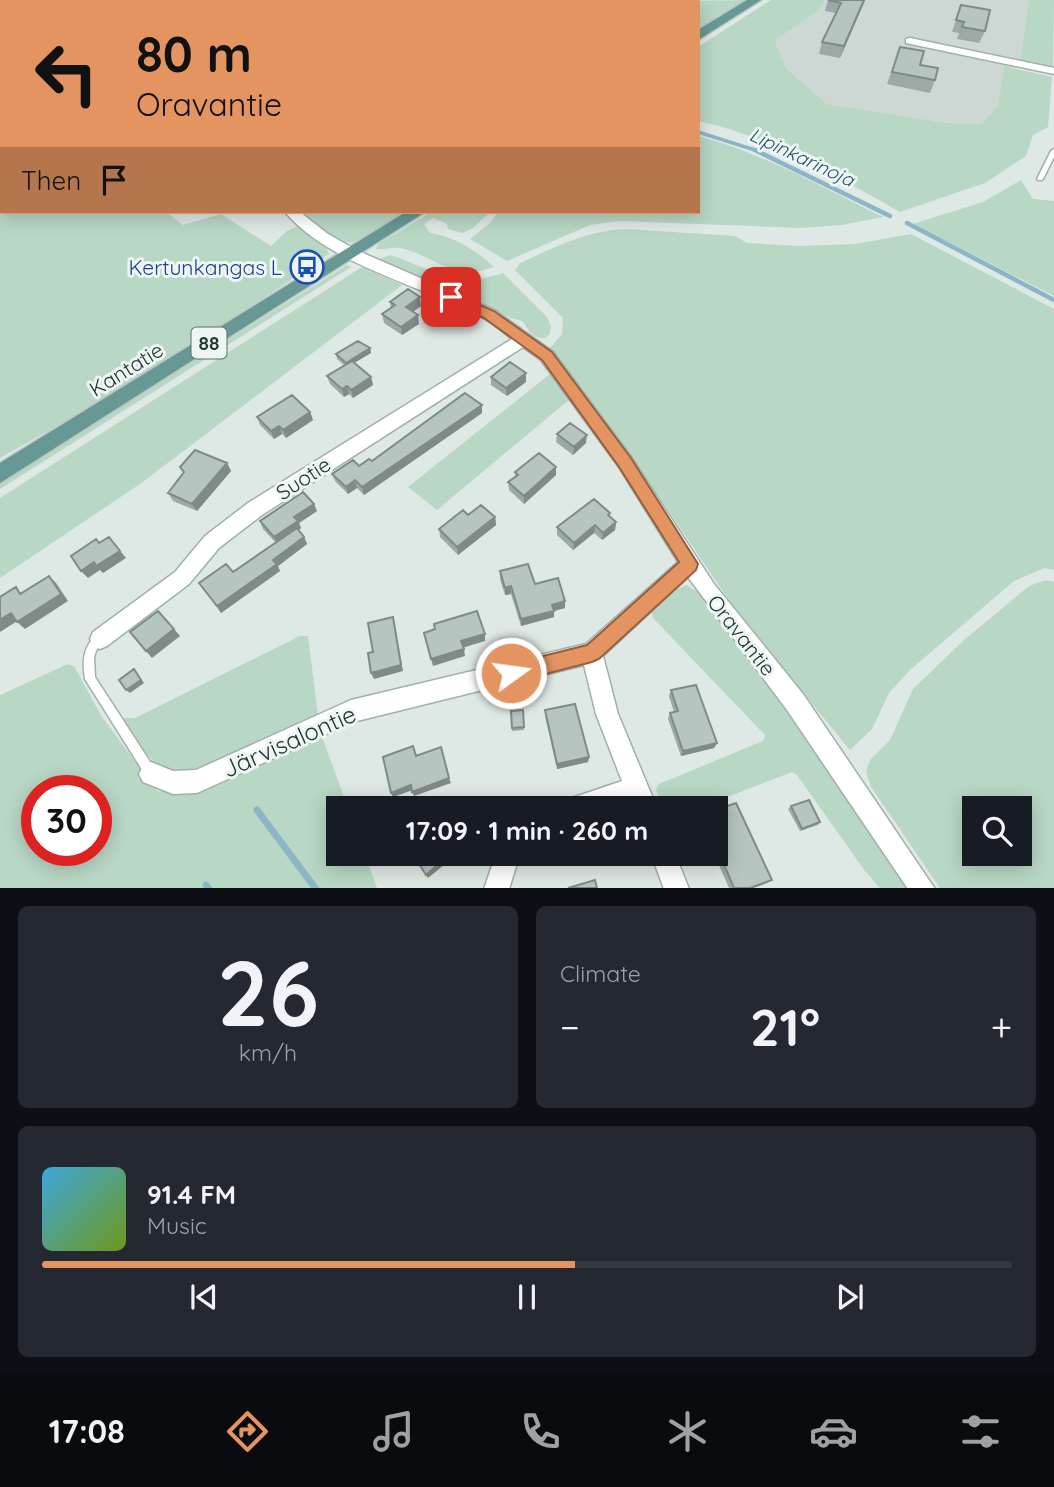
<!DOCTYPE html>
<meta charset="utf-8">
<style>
:root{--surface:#171b24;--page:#242831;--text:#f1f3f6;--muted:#9ea1a6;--line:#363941;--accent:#e39461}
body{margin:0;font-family:Quicksand,sans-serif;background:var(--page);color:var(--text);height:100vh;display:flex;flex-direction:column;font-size:26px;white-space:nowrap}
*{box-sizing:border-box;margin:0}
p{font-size:23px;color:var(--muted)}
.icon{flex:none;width:38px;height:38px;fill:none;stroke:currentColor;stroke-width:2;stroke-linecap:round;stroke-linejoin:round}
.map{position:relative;height:888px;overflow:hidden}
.details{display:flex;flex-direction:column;gap:18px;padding:18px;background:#0d0f14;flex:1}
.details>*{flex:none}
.guide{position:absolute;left:0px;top:0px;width:700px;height:214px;box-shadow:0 4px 18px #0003;background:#e39461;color:#111;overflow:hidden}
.buttons{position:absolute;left:962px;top:796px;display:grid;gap:14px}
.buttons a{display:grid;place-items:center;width:70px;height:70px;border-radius:0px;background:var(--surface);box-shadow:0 4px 18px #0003;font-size:35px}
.speed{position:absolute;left:21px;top:775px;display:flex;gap:14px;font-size:35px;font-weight:700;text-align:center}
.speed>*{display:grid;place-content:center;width:91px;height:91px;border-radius:50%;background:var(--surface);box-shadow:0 4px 18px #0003;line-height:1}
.speed .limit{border:10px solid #d22;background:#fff;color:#111}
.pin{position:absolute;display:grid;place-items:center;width:60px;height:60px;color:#fff;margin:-30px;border-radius:14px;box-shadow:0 4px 10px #0006}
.me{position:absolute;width:77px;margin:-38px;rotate:76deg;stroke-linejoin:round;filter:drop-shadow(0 0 5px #0008)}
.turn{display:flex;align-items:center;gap:24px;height:147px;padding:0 21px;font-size:32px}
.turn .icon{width:91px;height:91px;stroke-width:2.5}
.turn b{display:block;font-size:49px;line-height:60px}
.then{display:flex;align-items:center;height:66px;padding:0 21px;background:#0003;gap:14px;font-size:26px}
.big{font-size:52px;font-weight:700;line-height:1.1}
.details .tile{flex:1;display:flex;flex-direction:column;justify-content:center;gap:10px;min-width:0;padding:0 24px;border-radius:10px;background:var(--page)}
.details .dial{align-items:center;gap:0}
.dial b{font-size:91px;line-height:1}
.song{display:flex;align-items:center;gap:21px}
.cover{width:84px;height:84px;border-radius:10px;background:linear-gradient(135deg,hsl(200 70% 55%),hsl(80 70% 35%))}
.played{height:7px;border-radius:4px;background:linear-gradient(90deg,var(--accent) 55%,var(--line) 55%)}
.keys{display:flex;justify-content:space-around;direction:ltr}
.heat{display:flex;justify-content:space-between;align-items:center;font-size:38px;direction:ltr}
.details .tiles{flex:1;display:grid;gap:18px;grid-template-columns:1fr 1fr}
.tile:last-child{grid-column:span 2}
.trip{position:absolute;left:326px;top:796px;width:402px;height:70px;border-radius:0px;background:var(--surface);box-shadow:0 4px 18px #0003;font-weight:700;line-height:70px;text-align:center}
.tabs{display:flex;height:112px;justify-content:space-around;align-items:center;background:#090b0e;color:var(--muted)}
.tabs .icon{width:49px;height:49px}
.tabs .selected{color:var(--accent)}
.tabs b{font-size:32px;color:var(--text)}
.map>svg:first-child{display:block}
.built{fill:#cdd8d4}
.green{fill:#b9d7c5;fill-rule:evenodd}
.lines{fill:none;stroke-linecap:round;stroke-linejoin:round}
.stream-far2{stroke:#8bb6c8;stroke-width:3.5}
.stream-far1{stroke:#8bb6c8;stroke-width:4.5}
.stream{stroke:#8bb6c8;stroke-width:7}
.lane-casing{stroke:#a2afac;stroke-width:3}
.street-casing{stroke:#a2afac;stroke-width:3}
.primary-casing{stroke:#bcc3c2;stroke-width:3}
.lane{fill:#fff;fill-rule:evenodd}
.street{fill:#fff;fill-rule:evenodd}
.primary{fill:#679994;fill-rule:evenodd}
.wall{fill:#9da9a6}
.shaded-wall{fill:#808a87}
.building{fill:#b7c5c1;stroke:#808a87;stroke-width:2}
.route{fill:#e39461;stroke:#94603f;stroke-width:2}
.labels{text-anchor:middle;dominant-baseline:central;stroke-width:6;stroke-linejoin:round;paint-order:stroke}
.far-water-label{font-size:19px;font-style:italic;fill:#22556b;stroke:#eef5f3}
.shield{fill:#eef5f3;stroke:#5e6f6d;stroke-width:2}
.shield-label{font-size:19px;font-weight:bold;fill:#213633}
.transit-label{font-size:21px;fill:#164399;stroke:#eef5f3;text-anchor:end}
.street-label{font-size:21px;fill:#213633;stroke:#eef5f3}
.near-street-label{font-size:24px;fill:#213633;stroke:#eef5f3}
</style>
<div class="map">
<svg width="1054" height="889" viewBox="0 0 1054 889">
<rect width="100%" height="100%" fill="#dee8e5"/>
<path class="built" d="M825,0H1029L1020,62L1016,68L1004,66L998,106L981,124L949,123L827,104L786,68L775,41L819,10Z"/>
<path class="green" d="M91,0L676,1L748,0L698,31V2H84Z
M771,0H825L819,10L775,41L786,68L827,104L949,123L981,124L998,106L1004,66L1052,77L1048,127L1033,135L1026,156L985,183L900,212C837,177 770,136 698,121V47Z
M1029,0H1054L1053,66L1043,67L1020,62Z
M0,11L2,212H166L183,225L221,214L271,246L287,231L298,226L326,247L329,254L224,325L98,403L0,458Z
M698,136C763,153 823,188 883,217L842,225L800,228L620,221L590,225L507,261L470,239L491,222L498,212H698Z
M1021,180L1033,199L1054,201V296L913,224L983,202Z
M303,212H407C390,222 358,251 338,240C325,232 315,220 303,212Z
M431,212H490L473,228L463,233L448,229L447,224L433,218L424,224L430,233C453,236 477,251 494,267C456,281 441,261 408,250C395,245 387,250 376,249L378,244Z
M625,229L735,236L747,243L798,246L855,244L911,234L1054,309V570L1044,568L1014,581L910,670L889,693L872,729L850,750L739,615L651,485L549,349L562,334L563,318L515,270L520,263C555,247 586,231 625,229Z
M391,255C435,271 455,289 503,273L547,317L551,326L550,334L545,338C529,338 530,329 522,321L511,318L379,259Z
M347,265L351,267L0,489V482Z
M362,267L402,285L140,484L0,578V498Z
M551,371L570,399L437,510L408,487L550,374Z
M1046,580L1054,582V888H940L871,787L866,771L870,760L890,740L913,689L964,640L1029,586ZM975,808H1020V854H975Z
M686,585L701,594L789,708L911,888H880L865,871L797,775L792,772L699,808H664L656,790L659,784L763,741L765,735L653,618L651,610L676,590Z
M300,636H308L318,716L261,746L186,774C153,774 138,742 121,718H135Z
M68,664L74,666L102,717L157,791L182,792L320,731L348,808H338V854H365L377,888H0V695ZM37,791H96V850H37Z"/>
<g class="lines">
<path class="stream-far2" d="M698,132L758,151"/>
<path class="stream-far1" d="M755,150L890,216
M907,223L1054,300"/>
<path class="stream" d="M257,810L316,889
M206,885L209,889"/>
<defs>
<path id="lane" d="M1054,149V157L1043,179L1042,180H1038L1037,179L1051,151Z
M99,634L103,636L104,639L96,651L94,657L95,677L154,768L156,772L154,776L150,778L146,776L85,679C82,662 83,644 99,634Z"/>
<path id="street" d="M0,1L3,2L2,9L0,8Z
M910,38L1054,68V74L906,43V39Z
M285,212H300L328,234L356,250L494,310L553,352L631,457L714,584L803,694L935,889H908L787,710L688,577L603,656L618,714L657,808H633L631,802L610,808H562L566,800L622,781L596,714L584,665L353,722L197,793L173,794L143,782L139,774L143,766L151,762L173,771L196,770L351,700L586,644L678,562L619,467L541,360L523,347L262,515L219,548L189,584L107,646L100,649L93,646L90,639L93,632L175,572L205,536L248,503L512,339C502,331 492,322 481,317C421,285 330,265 285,212Z
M496,854H520L509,889H484Z
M651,854H675L689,889H664Z"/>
<path id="primary" d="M747,0H761L698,40V30Z
M406,212H425L0,483V463Z"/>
</defs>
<use href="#lane" class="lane-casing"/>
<use href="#street" class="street-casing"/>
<use href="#primary" class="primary-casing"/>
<use href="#lane" class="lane"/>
<use href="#street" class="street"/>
<use href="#primary" class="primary"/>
</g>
<path class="wall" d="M828,0H865L840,58L819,54L822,42L836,13L825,11Z
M961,5L985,31L979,43L957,39L959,33L952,32Z
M900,47L935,80L930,93L887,84Z
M390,302L421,306L413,312L419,324L402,335L384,323L382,314L391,308Z
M370,348L371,353L354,363L371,377L373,385L353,398L349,394L344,397L330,384L327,376L344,365L337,359L336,354Z
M491,377L526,382L507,396L491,385Z
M482,405V413L364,495L357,488L348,494L335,481L332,474L372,461Z
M310,412L313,420L286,438L282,434L274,439L260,425L257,417Z
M557,434L586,443L573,455L556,442Z
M227,463L231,471L197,511L173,501L168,493L183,473L180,467Z
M556,467V475L524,504L509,490L508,482L515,477V472Z
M317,511L299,523L301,528L299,530L304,537L307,544L278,566L280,571L221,613L199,583L233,572L276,543L263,529L260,521Z
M610,513V517L616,522L615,530L602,540L594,533L573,550L557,535V527Z
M468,515L495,517L496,525L458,555L440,537L439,529Z
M500,571L535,584L565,608L554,611V617L521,626L511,594L505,595L500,579Z
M671,690L717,743L714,748L681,756L668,719L670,713L674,712L669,696Z
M523,710L524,730L512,731L511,711Z
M545,710L589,757L588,762L557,769L545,716Z
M791,806L820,822L818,825L800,831L788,809Z
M716,810L767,883L754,888H729L714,854H716Z"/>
<path class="shaded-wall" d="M864,0H865L840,58L844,46Z
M420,297L421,306L407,316L406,307Z
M418,315L419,324L402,335L401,327Z
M370,348L371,353L347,367L346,363Z
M526,373V382L507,396L506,388Z
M371,377L373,385L353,398L351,390Z
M347,386L349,394L344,397L342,389Z
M482,405V413L364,495L362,487Z
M310,412L313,420L286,438L283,430Z
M279,426L282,434L274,439L271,431Z
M587,435L586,443L573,455L574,447Z
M227,463L231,471L197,511L192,504Z
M556,467V475L524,504V496Z
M355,480L357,488L348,494L346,487Z
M314,504L317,511L299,523L301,528L277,545L274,537L294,517Z
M495,517L496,525L458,555L457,547Z
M616,522L615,530L602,540L603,533Z
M595,525L594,533L573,550L574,543Z
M109,537L126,558L103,573L100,570L88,578L81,571L94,562Z
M304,537L307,544L278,566L280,571L221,613L217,606L273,560Z
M49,576L56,583L68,601L25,629L17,622Z
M511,586V594L505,595V588Z
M565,601V608L554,611V617L521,626V619L552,605Z
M11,613L19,620L0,632V620Z
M393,617L403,671L374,679L371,673Z
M174,629L180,636L152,658L146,651Z
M485,634V641L462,648L461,641Z
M464,649L465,656L433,666L431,659Z
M134,669L144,683L130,693L126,690Z
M717,743L714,748L681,756L683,751Z
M589,757L588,762L557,769V764Z
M449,778L451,783L414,796L412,792Z
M411,785L413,790L393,797L391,793Z
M488,854H494L482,863L481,860Z
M595,854H606L577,863L578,860Z
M442,861L444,865L428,878L426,875Z"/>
<path class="building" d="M828,0H864L844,46L822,42L841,3Z
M961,5L990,10L985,31L962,27L964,22L956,20Z
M900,47L924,51L920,65L938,68L935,80L892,72Z
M408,289L420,297L406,307L418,315L401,327L382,314L395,305L390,302Z
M358,341L370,348L346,363L336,354Z
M352,361L371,377L351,390L347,386L342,389L327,376Z
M510,362L526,373L506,388L491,377Z
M465,393L482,405L362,487L355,480L346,487L332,474L353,460L359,466L369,459L372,461Z
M292,395L310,412L283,430L279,426L271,431L257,417Z
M570,423L587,435L574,447L557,434Z
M195,450L227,463L192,504L168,493L184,472L180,467Z
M539,453L556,467L524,496L508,482L518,475L515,472Z
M303,492L314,504L294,517L298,521L274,537L260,521Z
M594,499L610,513L608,515L616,522L603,533L595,525L574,543L557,527Z
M481,505L495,517L457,547L439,529L463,510L468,515Z
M297,528L304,537L273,560L277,564L217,606L199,583L226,564L233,572Z
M109,537L120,551L96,566L94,562L81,571L71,556L96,539L99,543Z
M528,564L535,584L558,578L565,601L552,605L554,611L521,619L511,586L505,588L500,571Z
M49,576L61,594L17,622L11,613L0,620V597L16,587L20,594Z
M158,611L174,629L146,651L130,632Z
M477,611L485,634L461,641L464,649L431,659L424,633L435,629L434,624Z
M393,617L401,665L371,673L368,653L373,652L368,623Z
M134,669L141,680L126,690L119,680Z
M696,685L717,743L683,751L670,713L678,711L671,690Z
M575,704L589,757L557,764L545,710Z
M523,710L524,727L512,728L511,711Z
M413,746L416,756L441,747L449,778L412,792L411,785L391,793L383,757Z
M809,800L820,822L802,829L791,806Z
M736,803L772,880L750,888H734L716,846V810Z
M413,854H438L442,861L426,875Z
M478,854H488L481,860Z
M576,854H595L578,860Z
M595,880L597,888H568Z"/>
<path class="route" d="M451,292L494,311L552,352L631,458L698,564L696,570L599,659L592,662L511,683L504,680L501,673L504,667L511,664L587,645L679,562L619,467L542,360L484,318L446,300L444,297Z"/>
<defs>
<symbol id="bus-ring" viewBox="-11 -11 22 22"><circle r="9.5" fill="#eef5f3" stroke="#1a4fb4" stroke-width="1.5"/><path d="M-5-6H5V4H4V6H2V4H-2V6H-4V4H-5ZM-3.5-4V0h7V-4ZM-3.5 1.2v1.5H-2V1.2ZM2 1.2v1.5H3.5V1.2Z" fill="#1a4fb4"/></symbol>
</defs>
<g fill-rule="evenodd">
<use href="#bus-ring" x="288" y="248" width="38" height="38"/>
</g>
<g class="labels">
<g class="far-water-label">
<text transform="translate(802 157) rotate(25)">Lipinkarinoja</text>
</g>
<rect class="shield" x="191.5" y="327.5" width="35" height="31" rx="5"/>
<g class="shield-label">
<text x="209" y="343">88</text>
</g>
<g class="transit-label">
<text x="282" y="267">Kertunkangas L</text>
</g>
<g class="street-label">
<text transform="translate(126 369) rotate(-32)">Kantatie</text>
<text transform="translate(303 478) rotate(-33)">Suotie</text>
<text transform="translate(742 635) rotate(52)">Oravantie</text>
</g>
<g class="near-street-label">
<text transform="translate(289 741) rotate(-24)">Järvisalontie</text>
</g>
</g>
</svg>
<div class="buttons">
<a><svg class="icon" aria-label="search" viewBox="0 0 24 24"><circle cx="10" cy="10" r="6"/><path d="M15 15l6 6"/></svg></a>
</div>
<div class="speed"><div class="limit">30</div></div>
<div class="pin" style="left:451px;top:297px;background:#d93025"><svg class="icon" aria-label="arrive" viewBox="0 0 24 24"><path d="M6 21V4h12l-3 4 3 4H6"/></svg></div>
<svg class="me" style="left:511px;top:673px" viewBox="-20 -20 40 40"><circle r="17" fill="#e39461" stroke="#fff" stroke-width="3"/><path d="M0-11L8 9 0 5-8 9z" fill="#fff"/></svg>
<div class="trip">17:09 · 1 min · 260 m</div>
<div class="guide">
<div class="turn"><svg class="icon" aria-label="left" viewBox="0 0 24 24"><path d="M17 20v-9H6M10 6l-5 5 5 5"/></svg><div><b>80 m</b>Oravantie</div></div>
<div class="then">Then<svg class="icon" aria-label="arrive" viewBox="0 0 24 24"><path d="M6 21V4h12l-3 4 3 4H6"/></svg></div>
</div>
</div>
<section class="details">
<div class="tiles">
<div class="tile dial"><b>26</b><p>km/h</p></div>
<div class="tile"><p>Climate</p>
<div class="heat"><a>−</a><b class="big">21°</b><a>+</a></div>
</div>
<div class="tile">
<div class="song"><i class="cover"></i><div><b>91.4 FM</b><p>Music</p></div></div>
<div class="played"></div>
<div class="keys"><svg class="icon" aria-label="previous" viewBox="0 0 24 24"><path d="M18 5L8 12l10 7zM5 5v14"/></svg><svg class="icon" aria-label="pause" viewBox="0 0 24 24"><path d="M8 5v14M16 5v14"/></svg><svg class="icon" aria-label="next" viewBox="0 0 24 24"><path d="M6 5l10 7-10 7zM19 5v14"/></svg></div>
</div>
</div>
</section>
<nav class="tabs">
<b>17:08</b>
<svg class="icon selected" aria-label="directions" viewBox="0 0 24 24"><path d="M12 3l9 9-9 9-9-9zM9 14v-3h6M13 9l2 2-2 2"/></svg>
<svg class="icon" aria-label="music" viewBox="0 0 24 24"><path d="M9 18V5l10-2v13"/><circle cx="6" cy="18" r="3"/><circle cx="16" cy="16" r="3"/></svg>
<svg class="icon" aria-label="phone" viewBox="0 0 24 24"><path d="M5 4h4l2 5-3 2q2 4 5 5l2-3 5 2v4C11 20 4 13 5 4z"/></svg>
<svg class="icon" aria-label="climate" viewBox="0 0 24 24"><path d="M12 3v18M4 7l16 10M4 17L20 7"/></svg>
<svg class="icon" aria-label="car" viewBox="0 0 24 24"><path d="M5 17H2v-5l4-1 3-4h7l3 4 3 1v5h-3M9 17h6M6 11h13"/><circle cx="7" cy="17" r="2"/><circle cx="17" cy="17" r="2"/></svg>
<svg class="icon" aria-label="filters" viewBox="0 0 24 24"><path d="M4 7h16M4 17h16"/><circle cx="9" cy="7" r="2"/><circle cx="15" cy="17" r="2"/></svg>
</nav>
